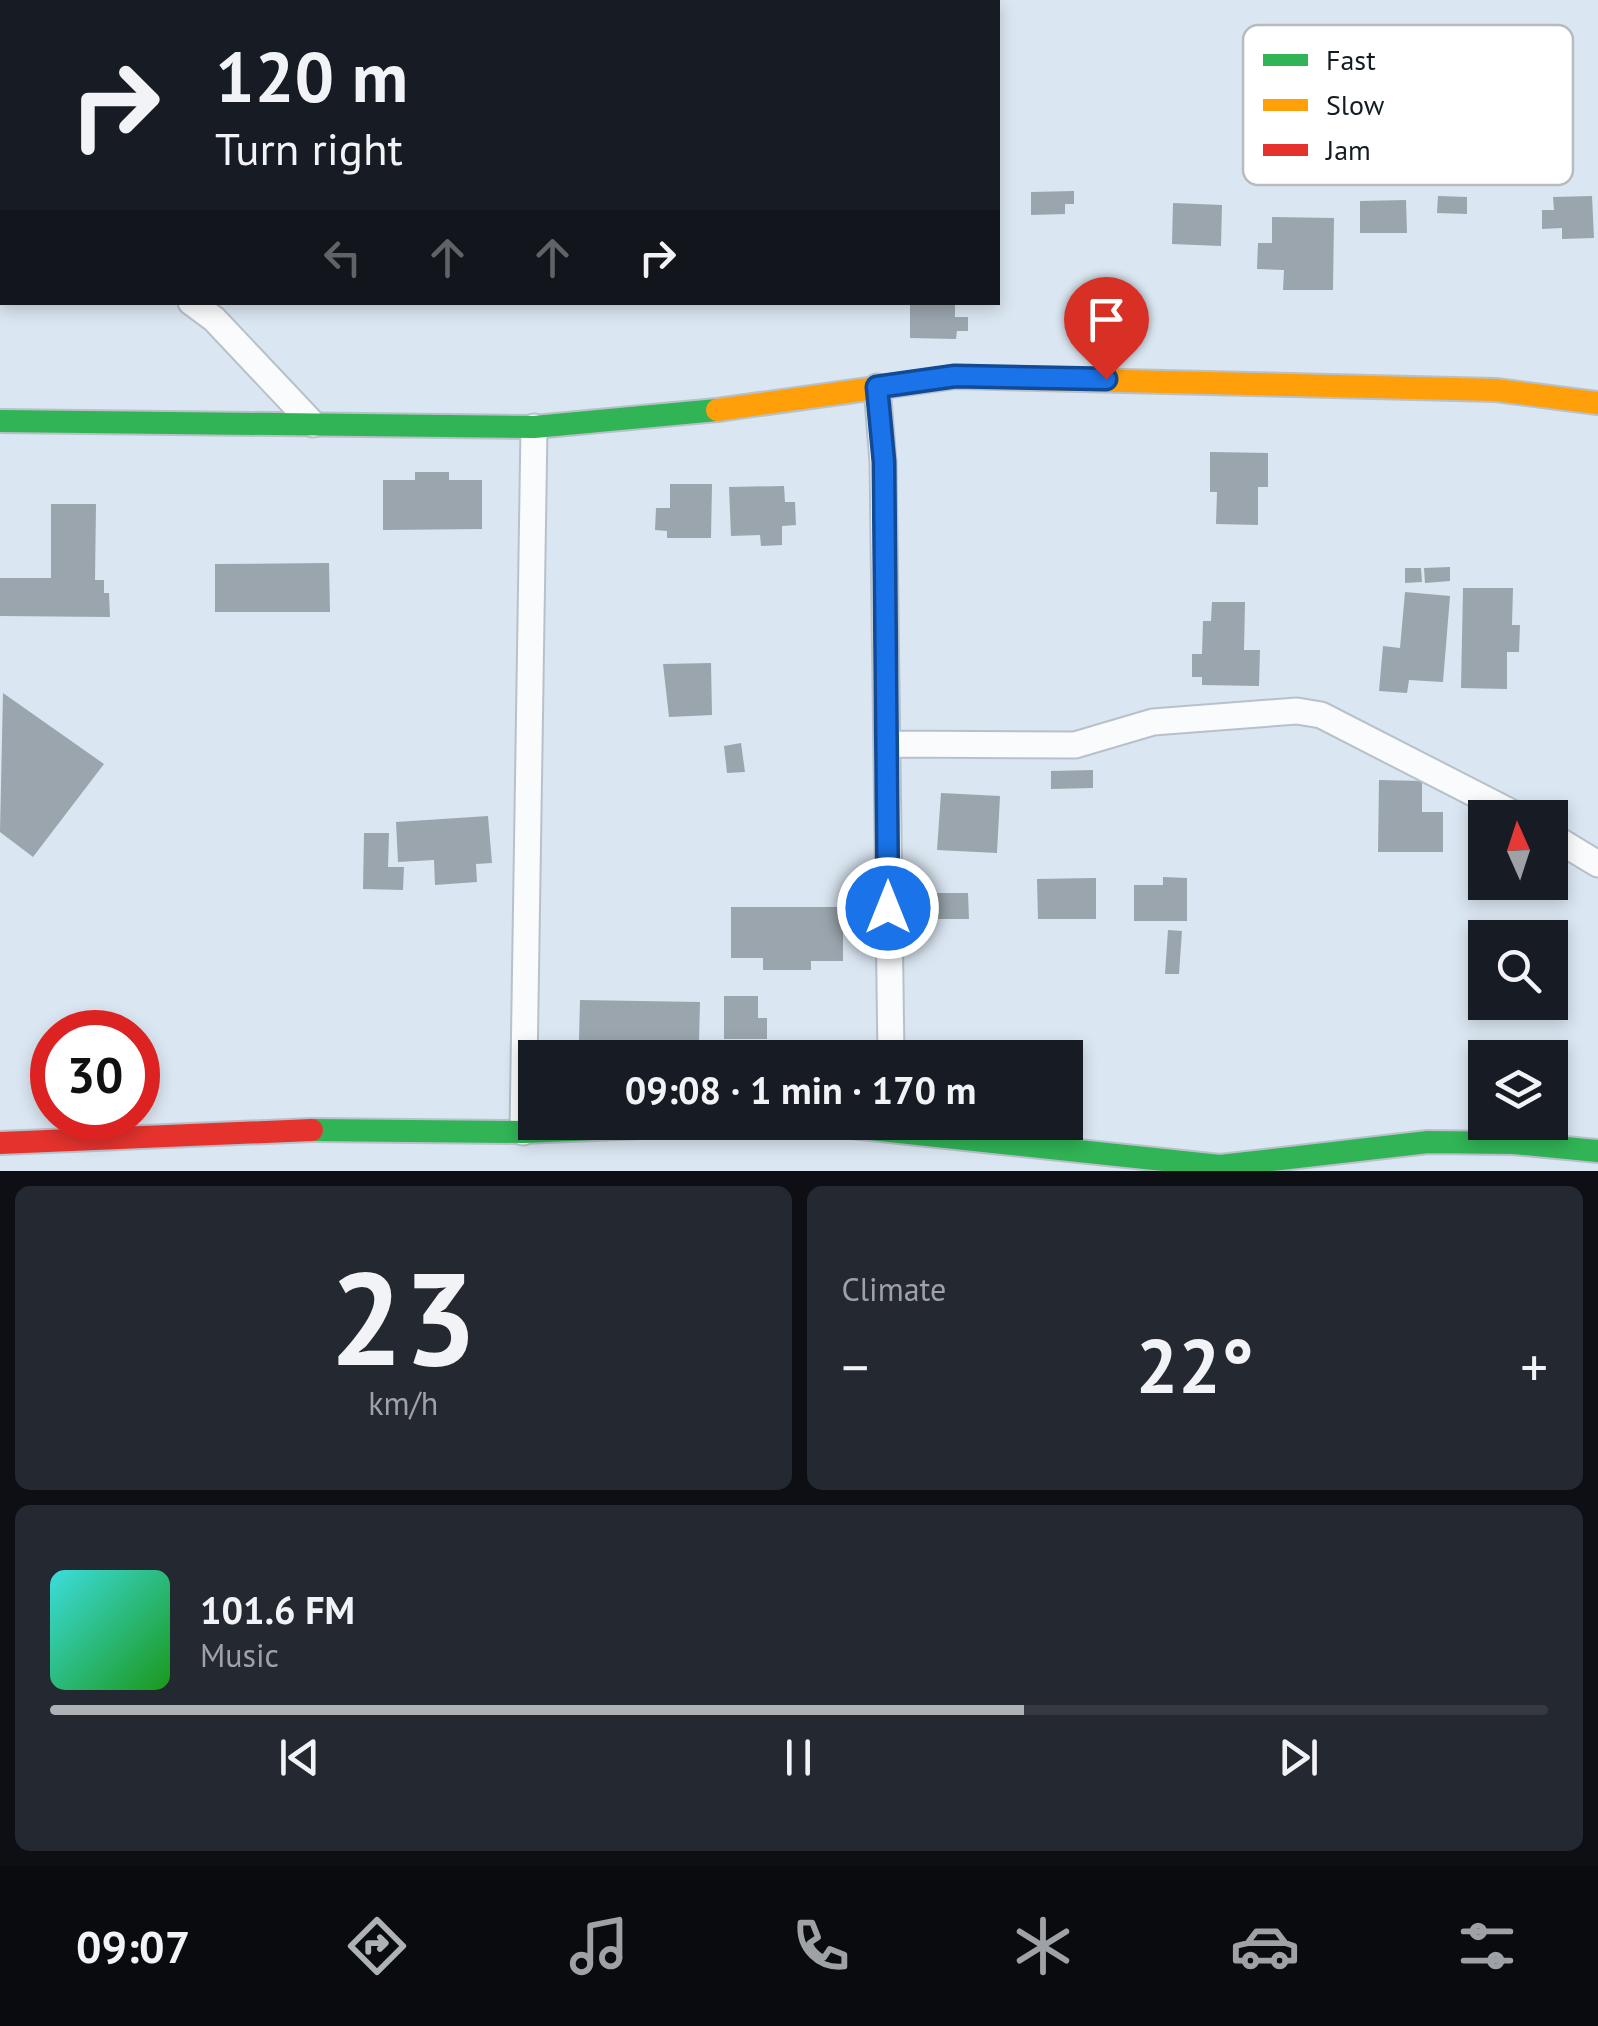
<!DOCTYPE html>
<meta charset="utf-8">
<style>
:root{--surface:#171b24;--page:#242831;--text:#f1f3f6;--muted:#9ea1a6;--line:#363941;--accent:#adb2b7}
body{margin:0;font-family:"PT Sans",sans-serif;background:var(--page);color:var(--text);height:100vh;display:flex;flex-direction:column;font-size:38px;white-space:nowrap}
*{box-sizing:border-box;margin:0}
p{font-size:32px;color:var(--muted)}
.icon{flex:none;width:55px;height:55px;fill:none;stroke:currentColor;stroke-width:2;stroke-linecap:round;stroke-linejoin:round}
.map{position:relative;height:1171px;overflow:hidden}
.details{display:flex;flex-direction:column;gap:15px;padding:15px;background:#0d0f14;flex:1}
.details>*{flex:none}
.top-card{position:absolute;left:0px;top:0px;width:1000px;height:305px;box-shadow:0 5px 15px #0003;background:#171b24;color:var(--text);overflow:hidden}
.needle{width:65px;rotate:357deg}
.buttons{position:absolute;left:1468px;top:800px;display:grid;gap:20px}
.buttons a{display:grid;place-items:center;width:100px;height:100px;border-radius:0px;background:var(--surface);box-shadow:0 5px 15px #0003;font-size:50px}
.speed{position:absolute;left:30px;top:1010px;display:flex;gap:20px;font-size:50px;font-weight:700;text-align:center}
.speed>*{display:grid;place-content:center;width:130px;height:130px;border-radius:50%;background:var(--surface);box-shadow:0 5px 15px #0003;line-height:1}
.speed .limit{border:15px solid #d22;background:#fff;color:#111}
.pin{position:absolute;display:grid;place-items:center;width:85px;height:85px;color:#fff;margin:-102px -42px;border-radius:50% 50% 50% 0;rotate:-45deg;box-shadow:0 0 10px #0007}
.pin .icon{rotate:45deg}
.me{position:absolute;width:110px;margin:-55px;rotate:0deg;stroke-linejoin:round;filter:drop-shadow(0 0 8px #0008)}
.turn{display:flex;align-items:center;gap:35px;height:210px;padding:0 50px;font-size:45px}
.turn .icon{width:130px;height:130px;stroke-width:2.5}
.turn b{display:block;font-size:70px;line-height:85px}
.lanes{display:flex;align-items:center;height:95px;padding:0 50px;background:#0003;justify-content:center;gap:50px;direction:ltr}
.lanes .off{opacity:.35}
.big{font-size:75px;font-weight:600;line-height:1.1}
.details .card{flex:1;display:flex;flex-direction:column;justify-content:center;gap:15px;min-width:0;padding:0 35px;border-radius:15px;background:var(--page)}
.details .dial{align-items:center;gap:0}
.dial b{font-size:130px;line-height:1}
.song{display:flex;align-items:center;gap:30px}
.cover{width:120px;height:120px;border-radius:15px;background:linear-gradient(135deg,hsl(180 70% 55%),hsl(120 70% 35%))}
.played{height:10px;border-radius:5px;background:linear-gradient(90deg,var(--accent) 65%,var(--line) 65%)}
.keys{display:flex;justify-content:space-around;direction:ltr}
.heat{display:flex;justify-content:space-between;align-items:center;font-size:55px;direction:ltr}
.details .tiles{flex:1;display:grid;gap:15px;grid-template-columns:1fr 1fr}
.card:last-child{grid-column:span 2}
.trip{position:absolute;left:518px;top:1040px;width:565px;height:100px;border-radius:0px;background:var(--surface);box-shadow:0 5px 15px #0003;font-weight:600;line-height:100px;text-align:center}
.tabs{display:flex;height:160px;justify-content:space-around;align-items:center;background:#090b0e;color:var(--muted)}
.tabs .icon{width:70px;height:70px}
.tabs .selected{color:var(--accent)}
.tabs b{font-size:45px;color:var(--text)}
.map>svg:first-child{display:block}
.building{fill:#9ba5ad}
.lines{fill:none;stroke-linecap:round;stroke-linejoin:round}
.street-casing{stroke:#b8c1ca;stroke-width:29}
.fast-casing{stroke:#b8c1ca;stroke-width:26}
.slow-casing{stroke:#b8c1ca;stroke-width:26}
.jam-casing{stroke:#b8c1ca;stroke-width:26}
.street{stroke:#f9fbfd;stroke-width:25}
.fast{stroke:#30b455;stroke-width:22}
.slow{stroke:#ff9f0a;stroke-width:22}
.jam{stroke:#e5322d;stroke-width:22}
.route-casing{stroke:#114b97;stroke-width:25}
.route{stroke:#1a73e8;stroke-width:18}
.key{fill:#fff;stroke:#b8bbbd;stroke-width:2.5}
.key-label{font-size:28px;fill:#131c22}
</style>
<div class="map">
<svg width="1598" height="1171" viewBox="0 0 1598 1171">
<rect width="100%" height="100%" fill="#dae6f1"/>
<path class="building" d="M1074,191V204H1065V214L1031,215V192Z
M1438,196L1467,197V214L1437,213Z
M1592,196L1594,238L1562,239V228L1542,229V210H1554L1553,197Z
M1406,200L1407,233H1360V201Z
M1173,203L1222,205L1221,246L1172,244Z
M1272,217L1334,218L1333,290H1283L1284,270L1257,269L1258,243H1272Z
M1090,287L1128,288L1126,339L1088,338L1089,303H1082Z
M910,302H955V317H968V331H957L956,339L910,338Z
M1210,452L1268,453V487H1258V525L1216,524L1217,492H1210Z
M415,472H449V480H482V529L383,530V480H415Z
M670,484H712L711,538H667V531L655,530L656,508H670Z
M784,486L785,502H795L796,525L782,526V545L761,546L760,535L731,536L729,487Z
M51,504H96L95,580H104V593H109L110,617L0,616V578H51Z
M329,563L330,612H215V564Z
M1450,567V581L1425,583L1424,568Z
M1405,568H1421L1422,582L1405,583Z
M1463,588H1513L1512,625H1520L1519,652H1507V689L1461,688Z
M1405,592L1450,596L1443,682L1409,680L1407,693L1379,691L1383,646L1400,648Z
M1212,602H1245L1244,650H1260L1259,686L1202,685V677H1192V654H1202L1203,621H1211Z
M711,663L712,715L669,717L663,664Z
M3,693L104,764L33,857L0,832Z
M741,743L745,772L727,773L724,746Z
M1093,770V788L1051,789V771Z
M1379,780L1422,781V812H1443V852H1378Z
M941,793L1000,796L997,853L937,850Z
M488,816L492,863L476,864L477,882L435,885L434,860L398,862L396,822Z
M364,833H389L388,867H404L403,890L363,889Z
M1163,877L1187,878V921H1134V885H1163Z
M1096,878V919H1038L1037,879Z
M924,893H968L969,919H924Z
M731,907H843V961H811V970H763V958H731Z
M1168,930L1182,931L1179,974H1165Z
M724,996H758V1018H767V1039H724Z
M580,1000L700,1002L699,1042L661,1041V1053L616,1052V1040H579Z"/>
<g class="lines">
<defs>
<path id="street" d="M0,106L2,109
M191,302L214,319L313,424
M877,387L883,462L891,1058
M887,744L1075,745L1153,722L1297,711L1321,715L1522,818
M1550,835L1598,864
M523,1132L534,427"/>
<path id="fast" d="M0,421L534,427L717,410
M762,1122L824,1124L1220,1166L1428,1142L1513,1143L1598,1151
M312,1130L523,1132L761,1122"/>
<path id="slow" d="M717,410L955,377L1496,390L1598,403"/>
<path id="jam" d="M0,1143L312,1130"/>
</defs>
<use href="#street" class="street-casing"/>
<use href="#fast" class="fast-casing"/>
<use href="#slow" class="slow-casing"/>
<use href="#jam" class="jam-casing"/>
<use href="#street" class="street"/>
<use href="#fast" class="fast"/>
<use href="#slow" class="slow"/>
<use href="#jam" class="jam"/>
</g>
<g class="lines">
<defs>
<path id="route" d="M888,908L884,462L877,387L955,376L1106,379"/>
</defs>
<use href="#route" class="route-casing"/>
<use href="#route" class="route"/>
</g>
<rect x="1243" y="25" width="330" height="160" rx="15" class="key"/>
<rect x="1263" y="54" width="45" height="12" fill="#30b455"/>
<rect x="1263" y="99" width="45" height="12" fill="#ff9f0a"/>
<rect x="1263" y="144" width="45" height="12" fill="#e5322d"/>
<g class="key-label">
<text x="1326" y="70">Fast</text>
<text x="1326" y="115">Slow</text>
<text x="1326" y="160">Jam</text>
</g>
</svg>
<div class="buttons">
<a><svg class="needle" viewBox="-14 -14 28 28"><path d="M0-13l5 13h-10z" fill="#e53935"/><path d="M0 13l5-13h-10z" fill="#9ea1a6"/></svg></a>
<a><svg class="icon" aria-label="search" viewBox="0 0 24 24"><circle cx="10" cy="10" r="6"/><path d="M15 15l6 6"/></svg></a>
<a><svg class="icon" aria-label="layers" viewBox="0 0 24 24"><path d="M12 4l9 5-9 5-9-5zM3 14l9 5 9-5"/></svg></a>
</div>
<div class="speed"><div class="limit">30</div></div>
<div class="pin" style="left:1106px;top:379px;background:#d93025"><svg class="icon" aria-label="arrive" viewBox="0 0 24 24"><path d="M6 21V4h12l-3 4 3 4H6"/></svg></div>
<svg class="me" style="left:888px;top:908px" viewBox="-20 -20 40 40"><circle r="17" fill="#1a73e8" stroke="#fff" stroke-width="3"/><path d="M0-11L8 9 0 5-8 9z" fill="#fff"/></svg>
<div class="trip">09:08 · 1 min · 170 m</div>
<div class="top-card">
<div class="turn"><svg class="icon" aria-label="right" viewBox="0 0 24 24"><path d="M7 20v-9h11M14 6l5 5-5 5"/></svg><div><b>120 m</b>Turn right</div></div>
<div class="lanes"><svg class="icon off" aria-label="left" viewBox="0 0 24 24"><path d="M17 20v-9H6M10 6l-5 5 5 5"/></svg><svg class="icon off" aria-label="ahead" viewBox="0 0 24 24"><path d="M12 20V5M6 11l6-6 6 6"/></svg><svg class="icon off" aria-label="ahead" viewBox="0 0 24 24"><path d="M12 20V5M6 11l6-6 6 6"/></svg><svg class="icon" aria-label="right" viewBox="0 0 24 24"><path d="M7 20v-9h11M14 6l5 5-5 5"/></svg></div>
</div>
</div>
<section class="details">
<div class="tiles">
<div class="card dial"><b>23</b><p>km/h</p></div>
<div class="card"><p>Climate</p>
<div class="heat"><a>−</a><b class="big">22°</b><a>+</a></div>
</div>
<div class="card">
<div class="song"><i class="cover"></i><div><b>101.6 FM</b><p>Music</p></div></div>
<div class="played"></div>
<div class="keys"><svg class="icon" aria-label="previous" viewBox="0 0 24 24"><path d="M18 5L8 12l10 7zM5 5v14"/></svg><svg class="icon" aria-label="pause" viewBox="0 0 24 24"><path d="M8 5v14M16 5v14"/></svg><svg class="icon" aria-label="next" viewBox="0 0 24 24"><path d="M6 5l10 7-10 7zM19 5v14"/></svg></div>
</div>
</div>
</section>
<nav class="tabs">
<b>09:07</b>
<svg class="icon selected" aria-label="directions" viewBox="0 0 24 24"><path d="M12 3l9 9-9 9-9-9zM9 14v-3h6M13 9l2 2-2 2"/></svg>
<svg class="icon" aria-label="music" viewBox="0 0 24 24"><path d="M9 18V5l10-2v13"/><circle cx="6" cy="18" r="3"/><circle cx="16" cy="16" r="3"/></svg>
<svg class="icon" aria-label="phone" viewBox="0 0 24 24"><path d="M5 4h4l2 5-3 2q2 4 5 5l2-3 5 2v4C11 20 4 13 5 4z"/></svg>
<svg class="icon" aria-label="climate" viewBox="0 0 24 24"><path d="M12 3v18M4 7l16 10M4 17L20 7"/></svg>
<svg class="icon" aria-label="car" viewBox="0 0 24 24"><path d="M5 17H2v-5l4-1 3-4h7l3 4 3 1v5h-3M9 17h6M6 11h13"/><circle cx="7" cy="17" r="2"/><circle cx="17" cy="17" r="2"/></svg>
<svg class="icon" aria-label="filters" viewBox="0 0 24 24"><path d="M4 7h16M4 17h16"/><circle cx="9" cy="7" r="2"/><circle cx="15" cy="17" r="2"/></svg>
</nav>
